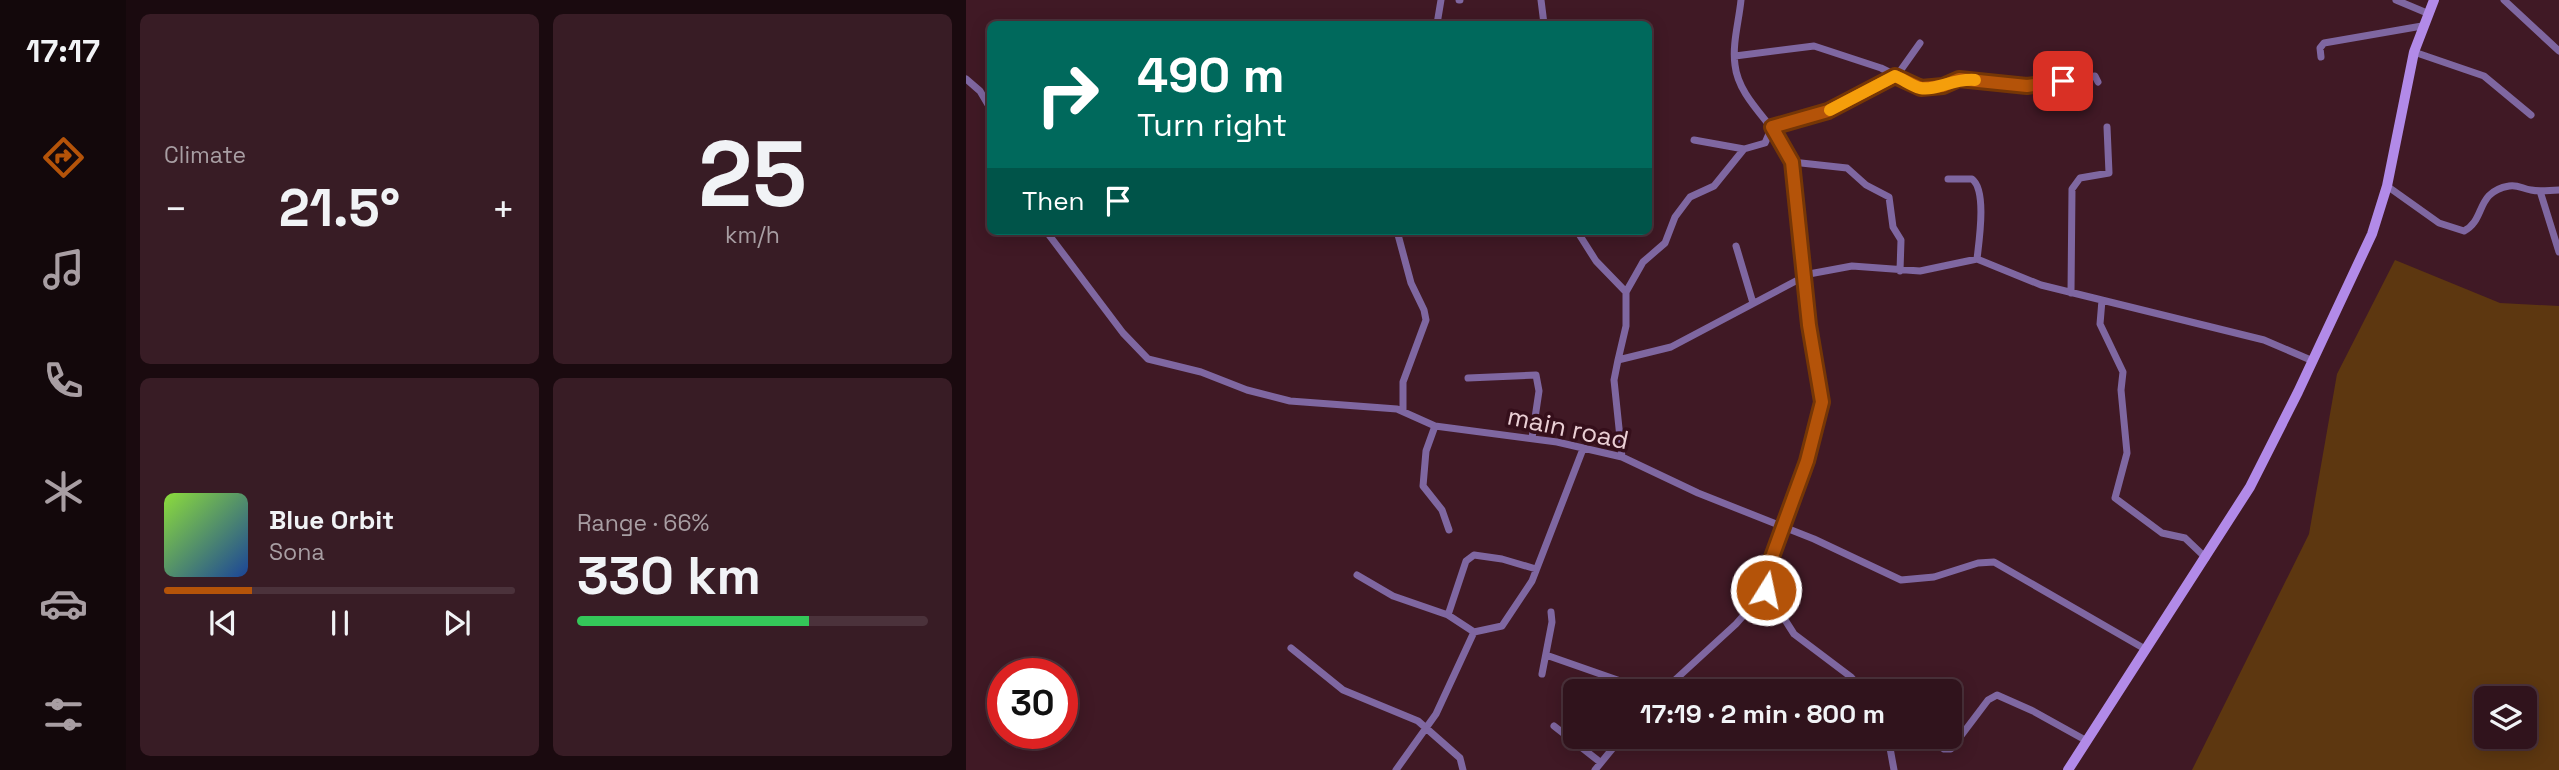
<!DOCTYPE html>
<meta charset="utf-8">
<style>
:root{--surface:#30131c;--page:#381c25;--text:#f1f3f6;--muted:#a89ea3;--line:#4b323b;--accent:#b45309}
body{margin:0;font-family:"Space Grotesk",sans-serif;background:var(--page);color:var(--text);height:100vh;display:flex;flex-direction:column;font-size:26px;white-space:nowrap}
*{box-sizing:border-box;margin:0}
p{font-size:23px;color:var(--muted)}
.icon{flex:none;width:38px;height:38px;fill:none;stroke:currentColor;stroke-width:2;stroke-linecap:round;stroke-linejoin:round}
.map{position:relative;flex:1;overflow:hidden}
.side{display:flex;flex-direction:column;gap:14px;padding:14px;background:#1a0a0f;width:840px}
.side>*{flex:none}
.banner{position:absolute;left:21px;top:21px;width:665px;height:214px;border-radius:10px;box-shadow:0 4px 18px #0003,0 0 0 2px var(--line);background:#00695c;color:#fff;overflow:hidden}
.controls{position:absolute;left:1508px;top:686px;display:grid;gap:14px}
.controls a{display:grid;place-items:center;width:63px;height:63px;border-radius:10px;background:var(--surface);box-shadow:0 4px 18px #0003,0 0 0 2px var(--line);font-size:35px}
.speed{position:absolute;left:21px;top:658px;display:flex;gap:14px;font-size:35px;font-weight:700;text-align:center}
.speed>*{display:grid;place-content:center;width:91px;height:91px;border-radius:50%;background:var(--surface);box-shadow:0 4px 18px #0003,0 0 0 2px var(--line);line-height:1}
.speed .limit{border:10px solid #d22;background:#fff;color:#111}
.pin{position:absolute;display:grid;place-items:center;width:60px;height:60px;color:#fff;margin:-30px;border-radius:14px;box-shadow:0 4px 10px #0006}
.me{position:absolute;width:77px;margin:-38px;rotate:10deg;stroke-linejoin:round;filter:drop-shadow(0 0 5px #0008)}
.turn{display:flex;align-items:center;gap:24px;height:147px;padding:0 35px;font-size:32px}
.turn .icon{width:91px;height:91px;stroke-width:2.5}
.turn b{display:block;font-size:49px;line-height:60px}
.then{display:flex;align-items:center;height:66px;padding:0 35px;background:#0003;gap:14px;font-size:26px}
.big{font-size:52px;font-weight:700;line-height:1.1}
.side .card{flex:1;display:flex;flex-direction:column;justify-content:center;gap:10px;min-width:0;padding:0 24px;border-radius:10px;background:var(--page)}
.side .dial{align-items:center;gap:0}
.dial b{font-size:91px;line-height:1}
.song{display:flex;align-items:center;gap:21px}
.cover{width:84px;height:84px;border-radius:10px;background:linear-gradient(135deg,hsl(90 70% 55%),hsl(220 70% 35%))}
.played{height:7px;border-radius:4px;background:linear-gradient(90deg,var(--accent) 25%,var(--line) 25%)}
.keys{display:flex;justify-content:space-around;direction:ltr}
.heat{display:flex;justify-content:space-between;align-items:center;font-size:38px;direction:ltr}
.charge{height:10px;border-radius:5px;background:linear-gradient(90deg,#34c759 66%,var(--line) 0)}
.side .tiles{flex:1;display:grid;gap:14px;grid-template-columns:repeat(2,1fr)}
.trip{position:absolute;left:597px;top:679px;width:399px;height:70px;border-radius:10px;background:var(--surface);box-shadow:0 4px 18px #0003,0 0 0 2px var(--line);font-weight:700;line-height:70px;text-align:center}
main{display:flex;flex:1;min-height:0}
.dock{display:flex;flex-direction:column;width:126px;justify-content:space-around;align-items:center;background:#13080b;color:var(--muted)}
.dock .icon{width:49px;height:49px}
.dock .selected{color:var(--accent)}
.dock b{font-size:32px;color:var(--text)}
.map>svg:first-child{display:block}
.green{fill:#5d3710;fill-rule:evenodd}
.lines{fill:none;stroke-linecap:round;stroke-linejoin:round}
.minor{stroke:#7f67a1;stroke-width:7}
.secondary{stroke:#b28ae8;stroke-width:10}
.route-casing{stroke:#753606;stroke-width:18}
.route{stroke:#b45309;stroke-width:12}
.slow{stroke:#f59e0b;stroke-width:12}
.labels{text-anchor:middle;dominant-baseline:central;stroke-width:7;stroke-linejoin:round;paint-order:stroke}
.street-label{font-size:26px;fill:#eacfd5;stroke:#350f1b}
</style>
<main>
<nav class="dock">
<b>17:17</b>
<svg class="icon selected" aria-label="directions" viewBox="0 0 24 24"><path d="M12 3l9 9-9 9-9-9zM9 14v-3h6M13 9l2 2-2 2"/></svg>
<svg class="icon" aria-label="music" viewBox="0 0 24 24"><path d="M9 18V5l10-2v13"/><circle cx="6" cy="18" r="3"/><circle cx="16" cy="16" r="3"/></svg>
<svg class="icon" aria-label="phone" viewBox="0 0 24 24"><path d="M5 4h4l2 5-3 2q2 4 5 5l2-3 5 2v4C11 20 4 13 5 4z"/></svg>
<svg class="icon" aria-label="climate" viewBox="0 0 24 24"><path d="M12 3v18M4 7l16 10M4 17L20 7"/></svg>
<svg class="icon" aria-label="car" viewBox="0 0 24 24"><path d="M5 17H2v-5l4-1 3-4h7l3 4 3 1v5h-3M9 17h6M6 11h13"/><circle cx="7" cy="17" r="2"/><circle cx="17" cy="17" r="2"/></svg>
<svg class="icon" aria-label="filters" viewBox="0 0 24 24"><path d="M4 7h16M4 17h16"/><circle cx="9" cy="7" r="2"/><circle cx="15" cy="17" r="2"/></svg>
</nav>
<section class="side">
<div class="tiles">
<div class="card"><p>Climate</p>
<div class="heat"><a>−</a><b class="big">21.5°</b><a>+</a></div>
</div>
<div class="card dial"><b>25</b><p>km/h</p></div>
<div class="card">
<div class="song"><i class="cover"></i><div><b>Blue Orbit</b><p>Sona</p></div></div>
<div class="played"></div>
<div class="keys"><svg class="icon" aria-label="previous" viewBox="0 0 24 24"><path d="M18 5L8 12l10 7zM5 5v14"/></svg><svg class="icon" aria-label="pause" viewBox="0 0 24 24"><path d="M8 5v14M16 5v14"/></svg><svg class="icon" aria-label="next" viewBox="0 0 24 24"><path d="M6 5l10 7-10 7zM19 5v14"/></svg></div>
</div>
<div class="card"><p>Range · 66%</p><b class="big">330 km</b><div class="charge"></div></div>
</div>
</section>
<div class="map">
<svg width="1593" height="770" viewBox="0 0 1593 770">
<rect width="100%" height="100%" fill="#401925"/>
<path class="green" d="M1429,260L1534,303L1593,306V770H1226L1343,534L1371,374ZM1521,698H1559V737H1521Z"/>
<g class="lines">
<path class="minor" d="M493,0H494
M575,0L578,24
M775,0C773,21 766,44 769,65C773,102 814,127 826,162L843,325L856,402L841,461L806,557L800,590L828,634L885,677L897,691
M1430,0L1461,13
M1538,0L1593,51
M471,24L475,0
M1448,52L1518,76L1565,115
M769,56L848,46L915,68L955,88L977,86L993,79L1061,86L1129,76L1132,82
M1355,57L1354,48L1358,43L1456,26
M0,79L14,91L24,108
M728,140L778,149
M826,162L881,168L900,185L923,197L927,227L935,240L934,271
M982,179H1006C1021,190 1013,241 1011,259
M1421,186L1473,223L1498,231C1520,220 1509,192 1543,186C1551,184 1557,189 1565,190C1574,192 1584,190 1593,190
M1574,191L1593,252
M80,231L157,333L182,359L235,372L281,390L324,401L431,409L469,426L591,442L656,457L732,493L848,539L935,580L968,577L1012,563L1028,562L1179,649
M431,231L445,283L458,310L460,320L437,382V411
M611,231L630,261L660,292V326L652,360
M770,246L787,303
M660,292L677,262L699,243L709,217L724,197L748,186L778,149L799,143L806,127L862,111L932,74L954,43
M1105,293L1106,189L1114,178L1143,173L1141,127
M1136,300L1134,324L1157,372L1155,390L1161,453L1149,498L1196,533L1219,538L1240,558
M502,378L570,375L573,391L566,438
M469,426L460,451L457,486L476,510L483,530
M656,457L648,380L652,360L705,347L843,274L886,266L954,271L1011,259L1075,285L1298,340L1347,361
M391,575L427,596L482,615L508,632L536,626L566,581L617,449
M482,615L500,561L508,555L536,559L570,569
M325,648L377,690L452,721L494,758L497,770
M580,655L683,691
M576,674L586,622L585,612
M697,691L770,624L800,590
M588,726L634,762
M922,737L928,770
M960,737L978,749H985L1022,700L1031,695L1067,711L1121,741
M430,770L470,714L508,632
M629,770L656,737"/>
<path class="secondary" d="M1102,770L1284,487L1332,392L1406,234L1421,186L1448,52L1468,0"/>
</g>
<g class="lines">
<defs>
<path id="route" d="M800,590L806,557L841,461L856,402L843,325L826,162L806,127L862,111L929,76L955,88L977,86L993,79L1061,86L1097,81"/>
</defs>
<use href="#route" class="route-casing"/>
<use href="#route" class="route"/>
<path class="slow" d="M864,110L929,76C937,79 946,86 954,88C971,91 987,78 1009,80"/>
</g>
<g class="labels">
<g class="street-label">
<text transform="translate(602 428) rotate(12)">main road</text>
</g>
</g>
</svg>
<div class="controls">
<a><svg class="icon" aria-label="layers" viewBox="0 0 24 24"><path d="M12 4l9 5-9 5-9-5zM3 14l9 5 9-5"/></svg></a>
</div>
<div class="speed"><div class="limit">30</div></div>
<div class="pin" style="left:1097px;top:81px;background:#d93025"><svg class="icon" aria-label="arrive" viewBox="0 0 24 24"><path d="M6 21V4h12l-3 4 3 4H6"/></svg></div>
<svg class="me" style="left:800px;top:590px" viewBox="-20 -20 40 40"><circle r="17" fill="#b45309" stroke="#fff" stroke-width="3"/><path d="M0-11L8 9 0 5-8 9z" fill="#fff"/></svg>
<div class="trip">17:19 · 2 min · 800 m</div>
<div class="banner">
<div class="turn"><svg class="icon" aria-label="right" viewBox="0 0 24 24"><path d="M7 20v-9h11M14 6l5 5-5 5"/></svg><div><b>490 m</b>Turn right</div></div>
<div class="then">Then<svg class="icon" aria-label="arrive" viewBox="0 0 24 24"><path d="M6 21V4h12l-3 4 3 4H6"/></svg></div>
</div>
</div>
</main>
